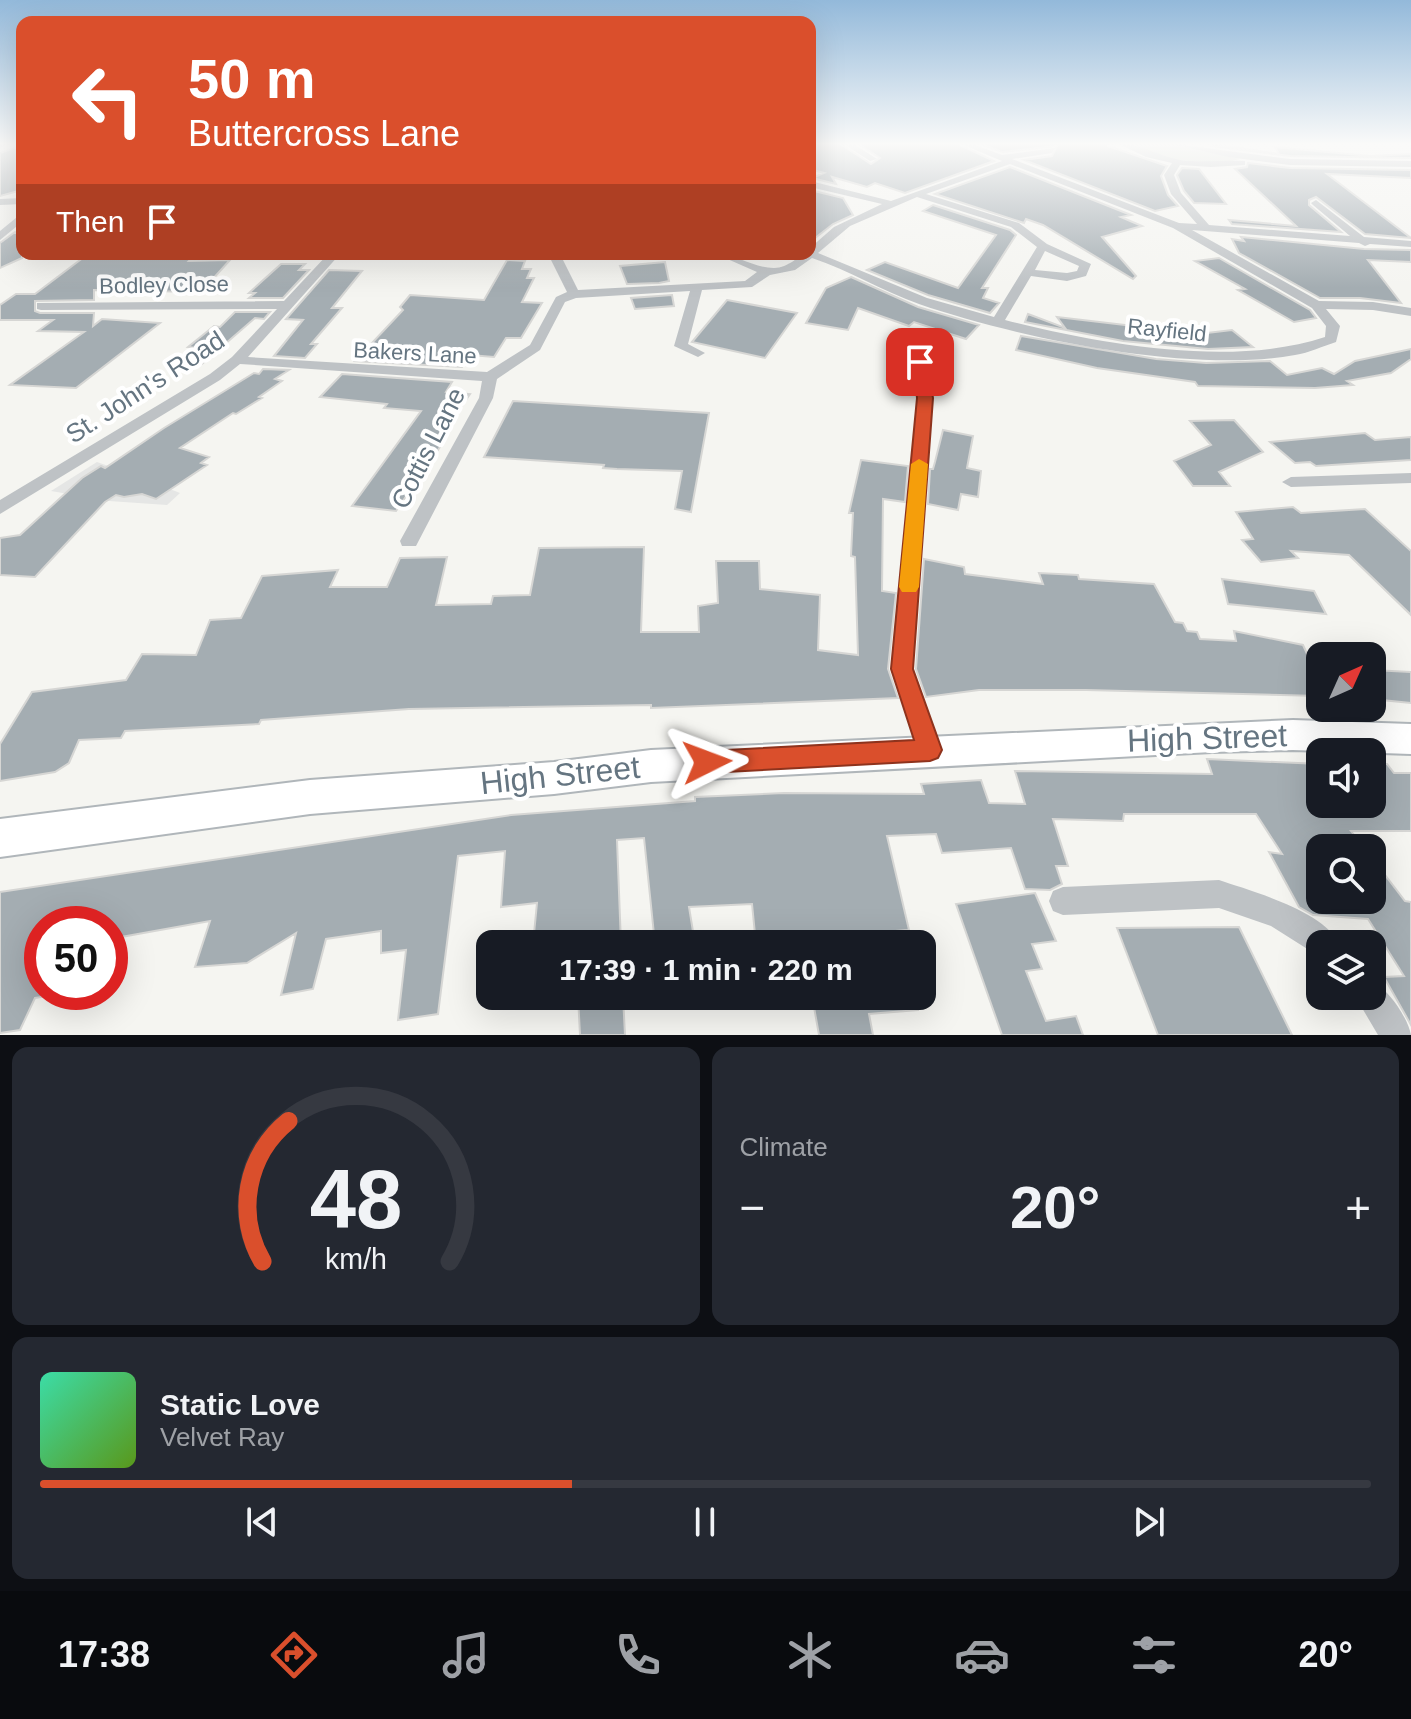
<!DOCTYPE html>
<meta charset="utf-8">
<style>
:root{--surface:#171b24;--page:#242831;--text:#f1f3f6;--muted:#9ea1a6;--line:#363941;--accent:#da4f2c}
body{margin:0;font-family:Arial,sans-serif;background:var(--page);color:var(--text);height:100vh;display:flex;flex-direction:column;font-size:30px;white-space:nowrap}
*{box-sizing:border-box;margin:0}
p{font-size:26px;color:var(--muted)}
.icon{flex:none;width:44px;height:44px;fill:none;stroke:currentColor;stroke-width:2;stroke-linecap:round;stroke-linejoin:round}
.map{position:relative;height:1035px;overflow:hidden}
.sheet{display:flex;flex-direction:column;gap:12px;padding:12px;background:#0d0f14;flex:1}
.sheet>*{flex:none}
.top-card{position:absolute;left:16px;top:16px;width:800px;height:244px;border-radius:16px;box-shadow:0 8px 32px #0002;background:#da4f2c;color:#fff;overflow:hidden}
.needle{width:52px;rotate:45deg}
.tools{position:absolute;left:1306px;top:642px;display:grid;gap:16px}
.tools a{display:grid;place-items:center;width:80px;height:80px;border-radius:16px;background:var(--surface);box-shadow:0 8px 32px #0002;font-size:40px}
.speed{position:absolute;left:24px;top:906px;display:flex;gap:16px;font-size:40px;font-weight:700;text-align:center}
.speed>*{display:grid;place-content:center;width:104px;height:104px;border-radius:50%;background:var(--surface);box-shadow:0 8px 32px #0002;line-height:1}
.speed .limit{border:12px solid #d22;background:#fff;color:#111}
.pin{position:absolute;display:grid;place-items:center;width:68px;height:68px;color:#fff;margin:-34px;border-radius:16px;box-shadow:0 4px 12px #0006}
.me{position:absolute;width:88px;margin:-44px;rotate:87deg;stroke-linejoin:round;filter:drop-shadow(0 0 6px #0008)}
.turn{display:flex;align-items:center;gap:28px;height:168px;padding:0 40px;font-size:36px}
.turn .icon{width:104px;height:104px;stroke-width:2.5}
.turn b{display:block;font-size:56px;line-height:68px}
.then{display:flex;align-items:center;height:76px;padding:0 40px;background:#0003;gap:16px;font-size:30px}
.big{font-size:60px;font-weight:800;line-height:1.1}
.sheet .widget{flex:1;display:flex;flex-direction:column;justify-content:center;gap:12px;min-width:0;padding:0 28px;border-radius:16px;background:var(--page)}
.sheet .dial{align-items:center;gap:0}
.dial svg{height:208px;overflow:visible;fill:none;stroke:var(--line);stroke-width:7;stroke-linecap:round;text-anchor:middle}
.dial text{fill:var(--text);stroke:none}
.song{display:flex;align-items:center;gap:24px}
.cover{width:96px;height:96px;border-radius:12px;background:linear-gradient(135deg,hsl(160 70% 55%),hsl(90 70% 35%))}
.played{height:8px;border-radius:4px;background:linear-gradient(90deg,var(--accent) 40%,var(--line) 40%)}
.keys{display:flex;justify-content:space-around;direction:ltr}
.heat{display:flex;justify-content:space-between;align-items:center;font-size:44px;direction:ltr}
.sheet .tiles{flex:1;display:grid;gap:12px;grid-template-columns:1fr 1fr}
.widget:last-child{grid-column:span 2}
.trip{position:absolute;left:476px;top:930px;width:460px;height:80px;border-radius:16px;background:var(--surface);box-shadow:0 8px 32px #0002;font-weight:800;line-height:80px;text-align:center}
.dock{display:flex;height:128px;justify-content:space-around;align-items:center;background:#090b0e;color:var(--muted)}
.dock .icon{width:56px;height:56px}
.dock .selected{color:var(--accent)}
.dock b{font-size:36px;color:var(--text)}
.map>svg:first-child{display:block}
.built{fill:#e5e6e5}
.green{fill:#d4dad1}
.building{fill:#a4adb2;stroke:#d6d6d4;stroke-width:2}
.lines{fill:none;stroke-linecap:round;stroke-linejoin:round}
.secondary-casing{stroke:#b0b6ba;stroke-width:4}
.minor{fill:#bec2c5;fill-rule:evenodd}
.secondary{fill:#fff;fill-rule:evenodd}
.route{fill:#da4f2c;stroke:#8e331d;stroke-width:2}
.slow{fill:#f59e0b}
.labels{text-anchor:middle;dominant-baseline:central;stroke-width:8;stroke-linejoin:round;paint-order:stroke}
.far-street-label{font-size:22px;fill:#657581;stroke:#fff}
.street-label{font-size:26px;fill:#657581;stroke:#fff}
.near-street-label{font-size:32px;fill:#657581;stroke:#fff}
</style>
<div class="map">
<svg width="1411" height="1035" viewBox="0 0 1411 1035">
<rect width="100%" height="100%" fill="#f5f5f1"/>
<path class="built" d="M97,462L142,478L180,493L167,505L109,501L51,491Z"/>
<path class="green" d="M1127,143H1164L1240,159L1223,163L1176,160Z"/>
<path class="building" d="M810,143H839L871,164L880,158L857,143H956L994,161L905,193L875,183L867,187L832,177L836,184L812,178L824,173L810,169Z
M978,143H1108V146L1167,166L1161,176L1168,195L1178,206L1155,211L1024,160L1052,156L1057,146L1002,152Z
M1209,143L1279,154L1275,147L1370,156L1411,154V158L1290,156L1212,146Z
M22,145V190L0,196V153Z
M1248,163L1290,168L1411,170V178L1327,174L1411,238L1365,234L1316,197L1309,200V205L1341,232L1232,224L1229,220L1296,226L1235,169L1247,167Z
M1010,167L1131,215L1121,217L1142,226L1102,237L1136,276L1133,279L1043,225L1026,219L1024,223L935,194Z
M1182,168L1199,169L1226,204L1194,203L1184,191L1177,175Z
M810,190L843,198L853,215L833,224L810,242Z
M933,205L1010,230L1016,235L982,288H988L983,298L999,303L990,313L928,295L867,270L885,262L958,288L996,235L923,211Z
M15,232L22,238V258L0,268V243Z
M1241,237L1364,249L1411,250V262L1368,260L1401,303L1360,298H1320L1239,253L1232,239L1244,241Z
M88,254L192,258L189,261L230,260L201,292L94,290V300L35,301V311L40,313H94L93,326L102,319L160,323L76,388L10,385L84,332L38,331L53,320H0V305L16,294H35Z
M1219,258L1310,310L1316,318L1294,322L1238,290L1245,289L1195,261Z
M507,260L525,261L522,269H531L527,278H534L522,302L542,303L521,338H506L494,357L470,355L462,367L355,361L403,310L400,307L410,295L484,300Z
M665,262L669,281L659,283L627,284L620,266Z
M281,264H305L299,270H309L283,298H249L255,293H249Z
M329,270L362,271L332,308H342L311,344H317L305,358L274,356L303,320L286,319Z
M851,277L918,307L979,325L966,339L914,322L909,326L858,308L848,330L806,323L826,288Z
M672,295L674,306L635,309L631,298Z
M727,300L797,313L765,358L692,342Z
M235,312H270L264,319L255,318L202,364L192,354L198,348L188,347L214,326L220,327Z
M1028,314L1065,328L1057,317L1176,331L1200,328L1207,333L1232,330L1253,347L1208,349L1123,341L1025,322Z
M1021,336L1156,359L1206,363L1270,361L1287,375L1322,368L1334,374L1355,361L1411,349V359L1391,373L1347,381L1353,385L1315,388L1198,386L1195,382L1097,368L1016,350Z
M263,369L289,370L275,379L282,381L259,397L262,398L236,414L233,413L180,448L209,457L201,463L207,465L156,499L142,494L124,497L116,495L105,502L35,577L0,575V538L20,535L82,478L101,466L105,468L164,428L254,373L259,374Z
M342,374L452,382L446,392L470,394L436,443L442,444L396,511L352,506L421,411L384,408L387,404L320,397Z
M513,401L709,413L691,512L675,509L682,471L617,469L603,468L604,465L484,457Z
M1234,420L1263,452L1219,472L1230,486H1193L1174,461L1211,445L1190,421Z
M943,430L973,436L967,468L981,471L978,497L961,494L958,510L928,504L930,469H933L935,462Z
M1365,433L1375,440L1411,437V460L1316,466L1310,462L1295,463L1270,442Z
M861,460L908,466L905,502L883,499L882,591L896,593L888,669L898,698L651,708V705L409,709L261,720L259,724L125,731L121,738L79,740L69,763L55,772L0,781V744L32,692L126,680L142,654L196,655L210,620L241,618L262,576L338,570L330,587H387L400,558L447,557L436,605L491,604L493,596L530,595L539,548L644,547L641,632H699L698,606L718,603L716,561H759L760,589L820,595L818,650L858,655L855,557L851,556L853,513H849Z
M1293,507L1301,513L1365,509L1411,551V615L1349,555L1291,551L1298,558L1261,562L1242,540L1253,539L1236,512Z
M924,559L964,567L965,574L1043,584L1039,573L1078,575L1079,579L1154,584L1175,622L1183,623L1187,631L1197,632L1200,639L1236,641L1234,631L1303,645L1313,667H1320V696L1086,690H979L926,697L916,669Z
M1222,579L1314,591L1326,614L1228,604Z
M1372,670L1411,672V703L1372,699Z
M1207,759L1320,764V804H1372V764H1387L1394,773H1411V831H1351L1364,848H1320V900H1372V858L1405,901L1411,902V1025L1384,977L1404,976L1368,919L1313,915L1299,907L1269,852L1282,854L1256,814H1124L1123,821L1053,819L1068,866H1056L1062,884L1050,890L1025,889L1011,848L942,853L936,834L887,836L909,930L883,932L885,944H756L752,904L689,907L695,944H655L644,838L617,840L621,944H533L537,903L501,907L505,851L458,856L438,1014L398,1020L406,950L381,953V931L326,939L313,989L281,995L296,933L247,963L195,967L210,921L110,939V924H42V997L35,998L20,1030L0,1033V892L511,815L695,801V797L784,793L924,794L921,784L981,780L989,803L1025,804L1015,771L1212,774Z
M1035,893L1056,941L1032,944L1042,969L1026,971L1046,1021L1076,1016L1083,1035H1002L956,904Z
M1239,927L1292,1035H1158L1117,928Z
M578,996H623L625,1035H580Z
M812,996H918V1010L869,1014L873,1035H819Z"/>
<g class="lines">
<defs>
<path id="secondary" d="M1293,720L1411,724V754L1293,750L1212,752L651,782L554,794L310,814L0,857V819L310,780L554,762L651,750Z"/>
</defs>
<use href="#secondary" class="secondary-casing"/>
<path class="minor" d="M0,143H8L0,148Z
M842,143H852L877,159L870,161Z
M959,143H970L1002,155L1055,148L1052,153L1012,159L1179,223L1197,224L1171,194L1164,175L1172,163L1146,157L1117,143C1138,143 1159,156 1180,160C1202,163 1223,160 1245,161V165L1211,167L1180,165L1174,175L1181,193L1209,225L1350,236L1313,205L1311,203L1316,200L1364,237L1411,241V247L1370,244L1365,246L1359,243L1192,230L1319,301L1373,302L1411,308V316L1373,310L1326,309L1340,326L1336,342C1323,346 1309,353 1295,355C1191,374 1018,338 919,304C882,291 849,270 812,258L795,270L770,275L752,287L702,290L688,344L705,353L698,357L674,346L690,291L576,298L565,302L540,350L497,379L493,398L416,546H402L400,541L479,398L482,381L240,364L220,380L0,514V500L210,374L232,357L277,309L41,310L37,309V303L284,301L328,254H340L248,357L487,372L530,345L556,297L567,292L548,254H560L578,290L745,281L757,272L716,254C737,254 753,268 774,268C789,268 797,255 810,254V248L834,227L882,204L810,187V181L891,201L1002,161ZM1010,164L1173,228L1312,308L1326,326L1325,337C1232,368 1099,344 1005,320L1031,276L1067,281L1086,276L1091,264L1047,244L1019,223L926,194ZM917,197L1011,227L1037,247L994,317L927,298L818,253L850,226ZM1045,251L1079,266L1077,271L1067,273L1035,270Z
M1167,143L1290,159L1411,161V167L1290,165L1228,157Z
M22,198V204L0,205V199Z
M22,213V222L0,240V231Z
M920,358L927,362L932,398L913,669L942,750L938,758L930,761L922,758L918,750L891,669L918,398L913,362Z
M1411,473V483L1291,487L1282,482L1291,477Z
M1219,880C1251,891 1325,911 1339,944H1320V957L1271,926L1219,908L1063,915L1053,911L1049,901L1053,891L1063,887Z
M1372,982C1388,988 1408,1018 1411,1035H1378L1355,996H1372Z"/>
<use href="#secondary" class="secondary"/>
</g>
<linearGradient id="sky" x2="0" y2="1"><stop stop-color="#93b9da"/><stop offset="0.5" stop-color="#fafaf9"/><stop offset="1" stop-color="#fafaf9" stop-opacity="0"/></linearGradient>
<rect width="1411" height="288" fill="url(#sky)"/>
<path class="route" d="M920,358L927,362L933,398L913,669L942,750L938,758L930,761L707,773L698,770L694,762L698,754L707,751L914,740L891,669L917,398L913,362Z"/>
<path class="slow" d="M919,459L928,464L919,587L916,592H902L899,587L911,464Z"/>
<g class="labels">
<g class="far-street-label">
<text transform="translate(164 285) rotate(-1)">Bodley Close</text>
<text transform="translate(1167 330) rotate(6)">Rayfield</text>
<text transform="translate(415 353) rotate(3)">Bakers Lane</text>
</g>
<g class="street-label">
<text transform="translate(145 387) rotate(-33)">St. John's Road</text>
<text transform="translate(428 448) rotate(-63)">Cottis Lane</text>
</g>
<g class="near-street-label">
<text transform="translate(1207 738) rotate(-2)">High Street</text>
<text transform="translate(560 775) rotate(-6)">High Street</text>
</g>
</g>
</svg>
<div class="tools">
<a><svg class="needle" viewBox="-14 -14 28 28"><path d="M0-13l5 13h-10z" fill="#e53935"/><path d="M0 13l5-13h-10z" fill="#9ea1a6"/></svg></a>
<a><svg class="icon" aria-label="sound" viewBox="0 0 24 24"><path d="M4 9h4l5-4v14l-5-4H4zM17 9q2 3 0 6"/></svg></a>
<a><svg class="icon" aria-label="search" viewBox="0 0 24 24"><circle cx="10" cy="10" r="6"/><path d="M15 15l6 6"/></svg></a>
<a><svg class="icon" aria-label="layers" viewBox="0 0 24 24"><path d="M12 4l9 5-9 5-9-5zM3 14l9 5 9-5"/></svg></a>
</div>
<div class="speed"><div class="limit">50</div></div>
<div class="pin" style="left:920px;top:362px;background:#d93025"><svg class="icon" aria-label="arrive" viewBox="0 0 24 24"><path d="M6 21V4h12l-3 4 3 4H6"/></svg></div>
<svg class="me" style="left:707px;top:762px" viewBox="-20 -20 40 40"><path d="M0-17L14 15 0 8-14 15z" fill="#da4f2c" stroke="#fff" stroke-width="4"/></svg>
<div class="trip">17:39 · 1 min · 220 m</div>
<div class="top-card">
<div class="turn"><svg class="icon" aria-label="left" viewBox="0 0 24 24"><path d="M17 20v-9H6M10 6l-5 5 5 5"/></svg><div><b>50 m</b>Buttercross Lane</div></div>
<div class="then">Then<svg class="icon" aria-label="arrive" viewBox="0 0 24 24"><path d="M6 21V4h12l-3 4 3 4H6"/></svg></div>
</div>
</div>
<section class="sheet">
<div class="tiles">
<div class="widget dial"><svg viewBox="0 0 100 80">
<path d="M14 69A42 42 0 1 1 86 69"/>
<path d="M14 69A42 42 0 0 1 24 15" stroke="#da4f2c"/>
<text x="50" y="56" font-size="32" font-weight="700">48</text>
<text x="50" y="72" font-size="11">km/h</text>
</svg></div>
<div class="widget"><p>Climate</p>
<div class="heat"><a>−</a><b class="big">20°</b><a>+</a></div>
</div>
<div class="widget">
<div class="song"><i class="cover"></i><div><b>Static Love</b><p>Velvet Ray</p></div></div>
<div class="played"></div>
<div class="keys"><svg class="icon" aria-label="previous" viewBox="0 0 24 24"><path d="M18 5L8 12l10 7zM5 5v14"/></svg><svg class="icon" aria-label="pause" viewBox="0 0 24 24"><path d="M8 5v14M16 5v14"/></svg><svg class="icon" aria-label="next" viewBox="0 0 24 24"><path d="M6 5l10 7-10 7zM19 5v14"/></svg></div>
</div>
</div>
</section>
<nav class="dock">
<b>17:38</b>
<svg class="icon selected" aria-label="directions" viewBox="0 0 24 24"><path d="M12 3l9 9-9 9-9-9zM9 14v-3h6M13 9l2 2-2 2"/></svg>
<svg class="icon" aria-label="music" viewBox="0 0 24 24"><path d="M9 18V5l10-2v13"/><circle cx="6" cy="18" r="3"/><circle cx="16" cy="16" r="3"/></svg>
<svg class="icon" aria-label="phone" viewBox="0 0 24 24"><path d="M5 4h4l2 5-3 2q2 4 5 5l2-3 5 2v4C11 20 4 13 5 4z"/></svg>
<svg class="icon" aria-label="climate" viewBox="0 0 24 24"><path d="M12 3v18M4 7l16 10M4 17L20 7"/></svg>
<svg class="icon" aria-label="car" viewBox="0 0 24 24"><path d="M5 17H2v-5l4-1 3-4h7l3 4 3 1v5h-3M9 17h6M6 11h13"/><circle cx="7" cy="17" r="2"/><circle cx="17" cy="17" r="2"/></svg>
<svg class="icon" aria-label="filters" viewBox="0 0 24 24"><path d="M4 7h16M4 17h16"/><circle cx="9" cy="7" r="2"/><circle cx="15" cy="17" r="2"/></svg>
<b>20°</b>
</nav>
